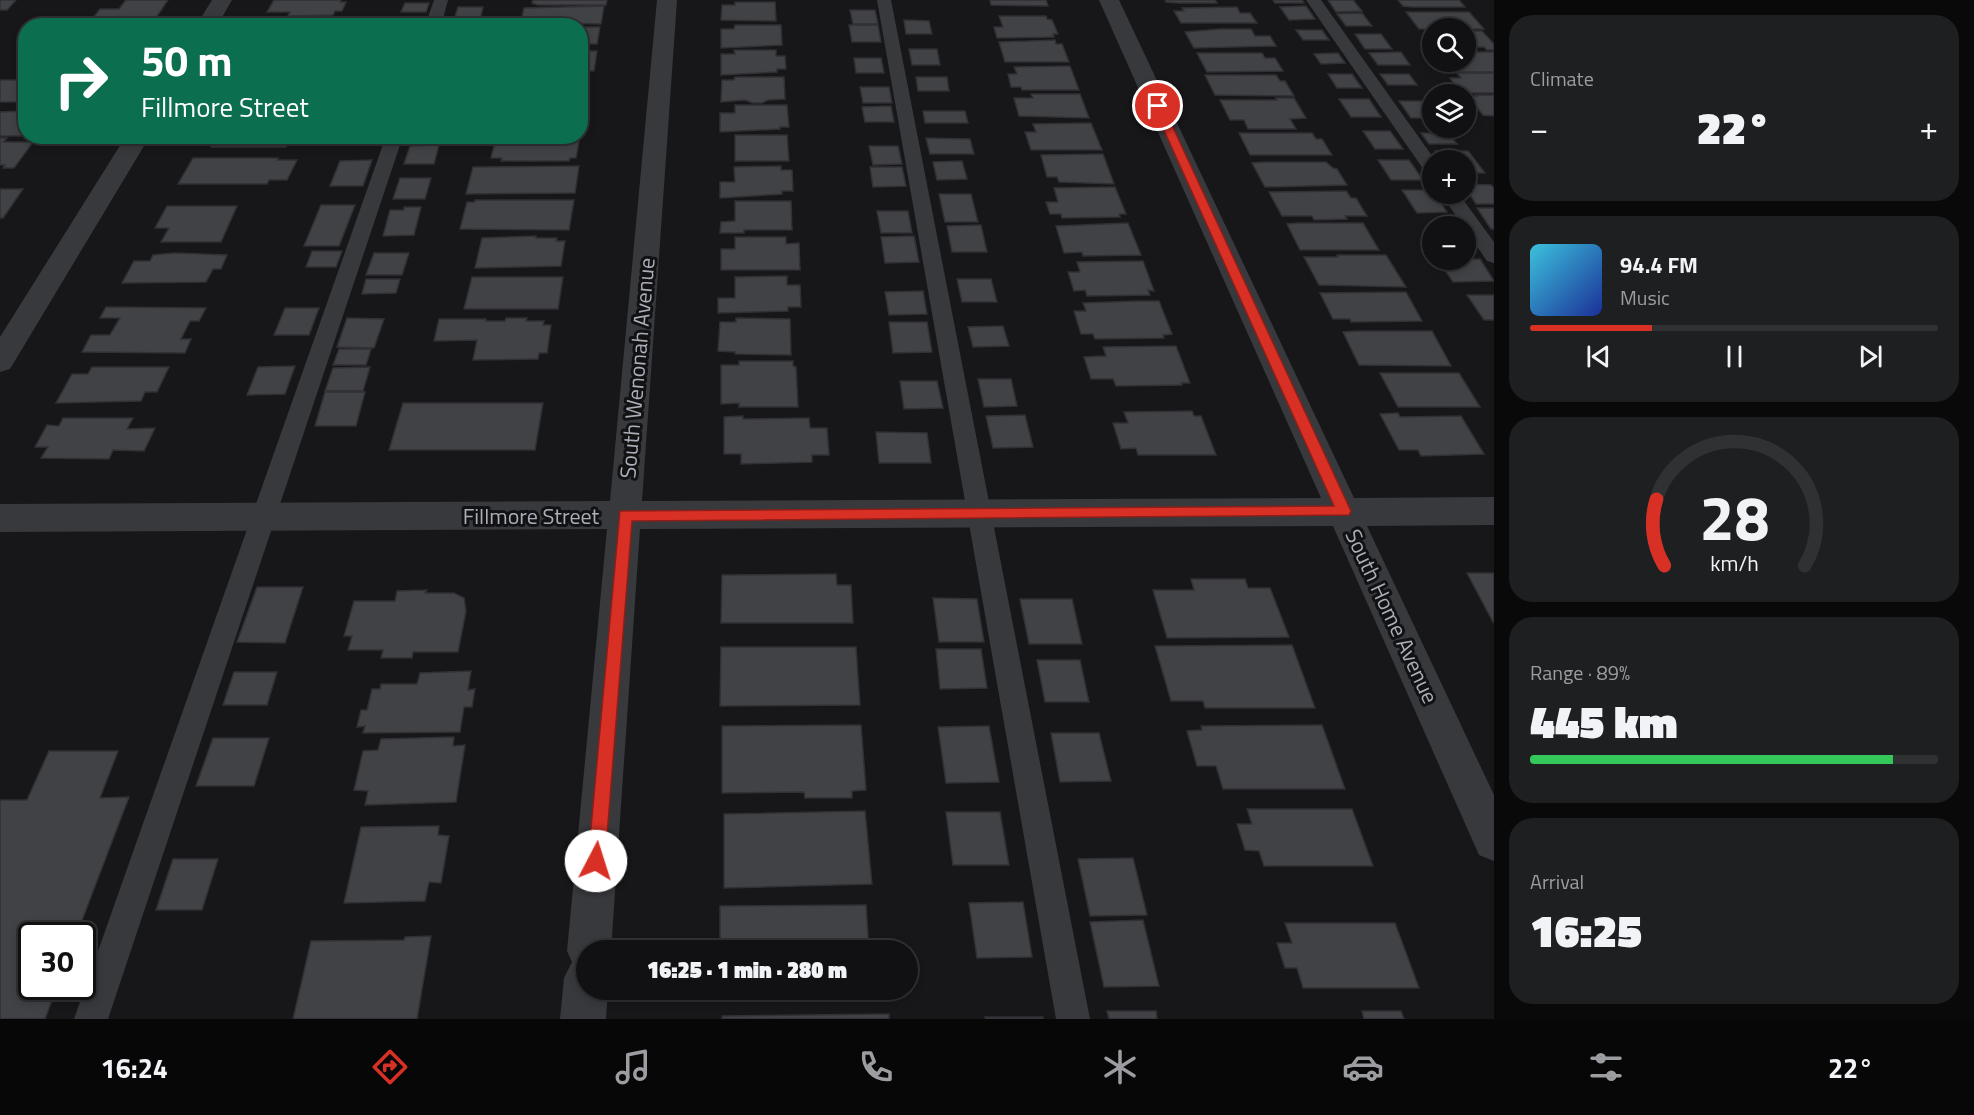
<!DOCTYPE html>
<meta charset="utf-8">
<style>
:root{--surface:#111113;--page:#1e1f21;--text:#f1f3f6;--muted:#9c9da0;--line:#303133;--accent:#d93025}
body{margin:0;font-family:"Titillium Web",sans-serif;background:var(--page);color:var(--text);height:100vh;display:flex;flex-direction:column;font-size:22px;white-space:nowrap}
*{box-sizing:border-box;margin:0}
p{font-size:20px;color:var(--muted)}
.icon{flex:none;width:33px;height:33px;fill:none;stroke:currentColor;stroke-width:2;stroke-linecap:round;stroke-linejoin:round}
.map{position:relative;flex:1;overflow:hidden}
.sheet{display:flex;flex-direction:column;gap:15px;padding:15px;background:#09090a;width:480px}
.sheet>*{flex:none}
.banner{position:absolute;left:18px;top:18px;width:570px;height:126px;border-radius:24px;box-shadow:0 3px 9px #0003,0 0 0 2px var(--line);background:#0b6e4f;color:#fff;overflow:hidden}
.controls{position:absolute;left:1422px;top:18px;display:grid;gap:12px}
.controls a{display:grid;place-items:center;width:54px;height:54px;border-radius:50%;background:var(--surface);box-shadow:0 3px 9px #0003,0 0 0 2px var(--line);font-size:30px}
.speed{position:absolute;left:18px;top:922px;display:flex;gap:12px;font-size:30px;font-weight:700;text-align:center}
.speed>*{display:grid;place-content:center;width:78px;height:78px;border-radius:50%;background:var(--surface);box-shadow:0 3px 9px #0003,0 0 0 2px var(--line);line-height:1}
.speed .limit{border:3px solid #111;border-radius:9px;background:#fff;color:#111}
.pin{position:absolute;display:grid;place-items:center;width:51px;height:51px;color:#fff;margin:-26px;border:3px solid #fff;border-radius:50%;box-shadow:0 2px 6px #0007}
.me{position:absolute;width:66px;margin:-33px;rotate:5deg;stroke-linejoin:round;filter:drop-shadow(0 0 4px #0008)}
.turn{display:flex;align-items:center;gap:21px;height:126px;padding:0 24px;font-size:27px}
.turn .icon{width:78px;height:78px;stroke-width:2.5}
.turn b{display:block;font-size:42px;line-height:51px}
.big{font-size:45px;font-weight:800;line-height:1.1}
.sheet .widget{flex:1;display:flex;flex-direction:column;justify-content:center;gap:9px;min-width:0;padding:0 21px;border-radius:24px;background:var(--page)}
.sheet .dial{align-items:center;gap:0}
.dial svg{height:156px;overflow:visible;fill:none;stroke:var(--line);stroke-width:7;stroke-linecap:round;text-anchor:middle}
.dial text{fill:var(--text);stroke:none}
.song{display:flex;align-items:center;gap:18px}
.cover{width:72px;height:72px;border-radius:9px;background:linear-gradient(135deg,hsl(190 70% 55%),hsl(230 70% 35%))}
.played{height:6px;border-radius:3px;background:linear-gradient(90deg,var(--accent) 30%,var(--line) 30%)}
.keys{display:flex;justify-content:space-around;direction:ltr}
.heat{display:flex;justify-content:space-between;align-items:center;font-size:33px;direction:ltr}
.charge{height:9px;border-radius:4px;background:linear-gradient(90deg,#34c759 89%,var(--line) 0)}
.trip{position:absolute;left:576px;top:940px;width:342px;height:60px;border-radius:30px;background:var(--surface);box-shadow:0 3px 9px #0003,0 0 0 2px var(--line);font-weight:800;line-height:60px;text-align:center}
.dock{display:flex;height:96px;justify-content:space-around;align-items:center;background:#070708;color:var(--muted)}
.dock .icon{width:42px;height:42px}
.dock .selected{color:var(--accent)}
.dock b{font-size:27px;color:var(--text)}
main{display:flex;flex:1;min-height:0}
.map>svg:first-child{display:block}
.building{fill:#414246;stroke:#313135;stroke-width:1.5}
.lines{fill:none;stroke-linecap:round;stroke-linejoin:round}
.service{fill:#38393d;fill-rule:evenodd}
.minor{fill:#38393d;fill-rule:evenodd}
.route{fill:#d93025;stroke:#8d1f18;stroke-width:1.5}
.labels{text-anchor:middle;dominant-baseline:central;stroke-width:6;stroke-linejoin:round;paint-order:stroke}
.street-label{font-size:22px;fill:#aaaeb8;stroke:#121214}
</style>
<main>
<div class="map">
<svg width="1494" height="1019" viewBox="0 0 1494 1019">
<rect width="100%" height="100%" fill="#171719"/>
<path class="building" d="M0,0H16L7,10H0Z
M126,0H168L151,25H108L113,18H93L100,9H119Z
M274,0H341L340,2H346L342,11H335L333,15L288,16L290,12H267Z
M533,0H607L606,5H538L532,3Z
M990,0H1046L1048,6L991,5Z
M1165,0H1215L1217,3H1180L1166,2Z
M1273,0H1302L1304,3H1275Z
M1328,0H1353L1362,11L1336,12Z
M1398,0H1459L1465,7H1412L1403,6Z
M735,2H775L776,21L721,20L722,5H735Z
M405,3H429L426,12H401Z
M604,6L601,24L521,22L524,8Z
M1306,6L1315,19L1289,20L1280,7Z
M458,7H483L480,20H454Z
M1237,7L1240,13H1250L1257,23H1181L1174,11H1184L1182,8Z
M850,10H875L878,24H853Z
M1406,12H1469L1484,29H1419Z
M1362,13L1372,26H1346L1337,14Z
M999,16H1046L1047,19L1052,20L1058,34H1053L1054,37L997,38L994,27H1003Z
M904,20L929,21L932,34H906Z
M735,25H781L782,45L721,48V29H734Z
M849,25H878L881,42H852Z
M580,27H600L597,44H580Z
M1221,29H1251L1255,36H1270L1276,46L1194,48L1185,32Z
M1296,30H1322L1329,40H1303Z
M1466,31H1482L1494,44V50H1487L1484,47H1466Z
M1355,34H1381L1392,49H1365Z
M1055,40L1056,44H1062L1069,62H1005L999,42Z
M909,49H937L940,65H912Z
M734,50H776V56H785L786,69H777V72L721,75V54H735Z
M580,51H597L594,71H580Z
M1401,52L1410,65H1378L1369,53Z
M1466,52H1494V72H1448L1440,62H1466Z
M1197,53H1262L1265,58H1275L1283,71L1207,72Z
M1338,53L1345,63L1321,64L1314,54Z
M854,58H881L884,73H856Z
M1070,66L1079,90H1022L1021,87H1011L1008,74H1017L1014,67Z
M1457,73H1494V93H1461L1450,78H1461Z
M1328,74H1352L1362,88H1337Z
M1380,74H1409L1417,85H1388Z
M1205,75H1276L1280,81H1285L1294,96L1215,95Z
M580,77L587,79L584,98H580Z
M735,77H784L785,99L768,100L762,103H753L745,100L721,102L722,80H734Z
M916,77H947L949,91H918Z
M0,80H26V102H0Z
M860,87H889L892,103H863Z
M1031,94H1080L1089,118L1019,116L1014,98H1033Z
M1476,95H1494V116L1483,115L1468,96H1477Z
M1276,98H1294L1306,118L1290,119L1296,129H1248L1244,120H1230L1220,100H1277Z
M1339,99H1369L1381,117H1351Z
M1399,101H1430L1432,105V118H1411Z
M735,105H787L789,127H780V129L720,132V113H735Z
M580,106H588L584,129H580Z
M891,106L894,122H865L862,107Z
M26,111V136H0V112Z
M923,111H965L968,123H925Z
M1091,123L1102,150H1031L1025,132H1036L1033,124Z
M1363,131H1390L1403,149H1375Z
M1239,133H1312L1316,139H1322L1332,155H1250Z
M1421,133H1448L1457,144H1429Z
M735,135H787L789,161H735Z
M217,136H291L286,147H211Z
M348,136H378L376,143H346Z
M506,136H580L576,158H570L569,161H501L502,158H491L496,138Z
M0,138H7L3,142H33L14,168H3L5,165H0Z
M926,138L970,139L974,154H930Z
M439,145L434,164H404L410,146Z
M869,146H898L902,164L873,165Z
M1435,151H1468L1485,173H1466V160H1442Z
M1103,154L1114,184L1059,182L1057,177H1047L1041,155Z
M193,158H278L277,160H297L287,180H269L267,184H178Z
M372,160L363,186H330L340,161Z
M1378,160H1409L1423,180H1391Z
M962,161L967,179L937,180L933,162Z
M1265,162H1326L1333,168L1337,169L1347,185L1265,187L1252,163Z
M579,166L575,193L466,194L473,167Z
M781,166V170H792L793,191H782V194L720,198V182H735L734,167Z
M870,167H902L906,186L873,187Z
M400,178H431L425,199H393Z
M1466,184L1491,185L1494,188V204H1476L1466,189Z
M1115,187L1126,214H1119L1120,217L1062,218L1061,214H1050L1046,202H1058L1054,188Z
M0,189H23L3,218H0Z
M1402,190H1432L1447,212L1417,213Z
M1346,191L1351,198H1356L1367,216H1345L1347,219L1314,220L1312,216H1282L1269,192Z
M939,194H971L978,222H945Z
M475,200H574L569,230L460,229L467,202H475Z
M735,201H791L792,230H744V233H720L721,222L735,221Z
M321,205H355L339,246H304Z
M167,206H237L221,242H161L169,228H155Z
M404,207H421L414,235L383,236L390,210H404Z
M1477,208H1494V229H1491Z
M877,211H908L912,233H881Z
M1128,223L1141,255L1083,256L1082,252L1064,253L1056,226Z
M1299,223H1363L1379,250H1300L1287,224Z
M981,225L987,252H952L947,226Z
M536,236V238H557L556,241H565L561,266L475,268L482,238Z
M914,236L919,262L885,263L881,237Z
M735,237H786V244L799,243L800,270H721V249H735Z
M312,251H342L336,267H306Z
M175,253L227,255L221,269H213L206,282L122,283L134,261H150L153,255Z
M374,253H409L402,275H366Z
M1337,255H1386L1406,287L1319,285L1304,257H1338Z
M1480,259L1494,281L1453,282L1438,260Z
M1143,261L1154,291L1148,290L1150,295L1087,296L1085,290L1074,291L1068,272H1080L1077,262Z
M787,276V285H800L801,307H788V311L718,313V298H735V277Z
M472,277H563L558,309H464Z
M366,279H400L396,293L362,294Z
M957,279H991L997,302H962Z
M923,291L927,314L889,315L885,292Z
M1406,292L1422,321L1351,322L1350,319H1333L1320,293Z
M1467,295H1494V320H1484Z
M1138,301H1159L1172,334L1163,335L1164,338L1095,339L1093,334H1081L1074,311H1086L1083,303Z
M106,307L206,308L199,321H190L181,339H191L185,353L82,352L91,335H110L120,318H100Z
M285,308H319L309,335H274Z
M347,318L384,319L374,348L337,347Z
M506,318H527L526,321H544L543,325H551L547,353H539L538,359L473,360L477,340L434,341L439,319H486V321H505Z
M736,318L790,319L791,355L735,354V352L718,351L720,322H736Z
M889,322H927L932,352L893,353Z
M1003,326L1009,346L973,347L968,327Z
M1357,331H1432L1451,366L1359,365L1343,332Z
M1176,346L1190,383H1181L1182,385L1116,386L1113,379H1091L1084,357L1106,356L1103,347Z
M339,349H371L366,365H333Z
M739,361H793V366L796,367L798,407H739V403L721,404V365H739Z
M295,366L285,394L247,395L258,367Z
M92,367H169L157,392H145L141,401L56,403L72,374H88Z
M370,367L363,391H325L333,368Z
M1380,373H1459L1480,407H1398Z
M978,379H1011L1017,406L984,407Z
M900,381H937L943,408L904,409Z
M325,392H365L356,426H315Z
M403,403H543L535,450H389Z
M1192,411L1194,416H1201L1216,455H1138L1136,448L1121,449L1113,423H1128L1124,412Z
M1398,413L1400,417L1461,416L1484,454L1421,456L1418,450H1399L1380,414Z
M1025,415L1033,447L993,448L986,416Z
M743,416V419L809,418L810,428H827L829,455H812V462L741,464V454H724V417Z
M63,418H133L127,429L155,428L144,451L113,450L109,459L41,458L48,447H35L47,425L59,426Z
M876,432L927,433L931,463H879Z
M1467,573H1494V622H1493Z
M836,574L837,585H851L853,623H721L722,575Z
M1191,579H1245L1248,588H1270L1289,637L1167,638L1153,590H1194Z
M257,587H303L285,643L237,642Z
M427,590L425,593H454L464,598L466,611L458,652H413L412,658H381L383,650H348L352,636H344L354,601H395L397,591Z
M933,598L977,599L984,642H939Z
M1020,599H1072L1082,644H1029Z
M1292,645L1315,708H1205L1203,701H1171L1155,646Z
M721,647H856L860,705L720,706Z
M936,649H981L987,688L940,689Z
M1037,660H1080L1089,702H1045Z
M471,671L468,690L475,689L472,707H464L460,732L363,733L365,726L357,727L361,710H367L372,689H380L381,684H417L420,673Z
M234,672H277L267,705H223Z
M861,725L866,790L852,791V798H805L804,792L722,793V726Z
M1322,725L1345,789H1223L1216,766H1197L1187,731L1202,730L1201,726Z
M989,726L999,782L946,783L938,727Z
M1051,733H1099L1111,781L1060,782Z
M454,737L453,746L465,745L456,802L365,805L368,791L354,790L363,751L378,750L381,739Z
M213,738H269L254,786H196Z
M49,751H118L100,798L129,797L76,936H32V987H57L45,1019H0V800H27Z
M1247,809H1352L1373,866H1264L1259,851L1245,850L1237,824H1252Z
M865,811L872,884L724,888V814Z
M946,812H1000L1009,865H953Z
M439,826L438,835L449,836L441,883L429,882L425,901L344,903L361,827Z
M1133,858L1147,915L1090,916L1078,859Z
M173,859H218L202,910H156Z
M1023,902L1032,957L977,958L969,903Z
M866,905L869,951H720V906Z
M1143,920L1159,986L1104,987L1090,922Z
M1285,923H1395L1419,988H1303L1297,968H1285L1277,943H1292Z
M431,936L417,1019H293L311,941L404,940L405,937Z
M1107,1011H1156L1157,1019H1109Z
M1362,1011H1401L1404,1019H1364Z
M889,1014V1019H722V1016Z
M985,1017H1043V1019H986Z"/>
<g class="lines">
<path class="service" d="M434,0H448L441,26H425Z
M877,0H891L1090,1019H1056Z
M1306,0H1321L1435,160H1432V175L1426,173Z
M386,136H403L108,1019H74Z
M1441,194H1459L1494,242V263L1487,261Z"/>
<path class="minor" d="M212,0H232L217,26H196Z
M657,0H677L642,501L1321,498L1099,0H1119L1354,498L1494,497V525L1367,526L1494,795V861L1479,855L1333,526L640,529L611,951H586V990H608L606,1019H560L564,978L572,962L567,951L607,529L0,532V504L610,501Z
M126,136H150L10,369L0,372V337Z"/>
</g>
<path class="route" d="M1158,103L1163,106L1351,511L1349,515L632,521L605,861L602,867L596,869L590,867L588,861L620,511L1334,506L1153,106Z"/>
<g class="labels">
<g class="street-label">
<text transform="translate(637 368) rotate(-85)">South Wenonah Avenue</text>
<text x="531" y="516">Fillmore Street</text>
<text transform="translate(1392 616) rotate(65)">South Home Avenue</text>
</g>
</g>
</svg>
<div class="controls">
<a><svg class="icon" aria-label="search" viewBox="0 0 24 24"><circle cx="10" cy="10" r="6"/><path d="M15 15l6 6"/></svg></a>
<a><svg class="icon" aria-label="layers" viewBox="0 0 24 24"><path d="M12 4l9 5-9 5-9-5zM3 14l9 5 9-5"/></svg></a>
<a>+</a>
<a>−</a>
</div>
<div class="speed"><div class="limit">30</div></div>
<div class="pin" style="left:1158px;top:106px;background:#d93025"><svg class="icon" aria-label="arrive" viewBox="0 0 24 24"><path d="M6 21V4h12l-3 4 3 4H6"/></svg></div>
<svg class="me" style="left:596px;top:861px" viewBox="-20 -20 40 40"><circle r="19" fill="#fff"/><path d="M0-13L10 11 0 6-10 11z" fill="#d93025"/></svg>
<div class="trip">16:25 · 1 min · 280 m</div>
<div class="banner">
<div class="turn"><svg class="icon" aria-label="right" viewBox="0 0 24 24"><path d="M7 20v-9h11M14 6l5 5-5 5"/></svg><div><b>50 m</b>Fillmore Street</div></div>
</div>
</div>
<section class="sheet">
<div class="widget"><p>Climate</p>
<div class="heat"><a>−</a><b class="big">22°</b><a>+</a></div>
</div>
<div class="widget">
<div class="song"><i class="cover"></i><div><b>94.4 FM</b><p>Music</p></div></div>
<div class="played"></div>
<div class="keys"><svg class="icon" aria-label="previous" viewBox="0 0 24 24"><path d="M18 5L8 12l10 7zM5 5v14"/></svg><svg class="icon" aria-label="pause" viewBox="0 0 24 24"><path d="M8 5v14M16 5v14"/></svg><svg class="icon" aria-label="next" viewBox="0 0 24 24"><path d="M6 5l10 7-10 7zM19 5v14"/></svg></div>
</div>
<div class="widget dial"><svg viewBox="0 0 100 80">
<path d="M14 69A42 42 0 1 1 86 69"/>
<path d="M14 69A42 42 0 0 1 10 35" stroke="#d93025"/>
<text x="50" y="56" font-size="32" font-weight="700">28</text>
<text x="50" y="72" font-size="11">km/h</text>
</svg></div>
<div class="widget"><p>Range · 89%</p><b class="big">445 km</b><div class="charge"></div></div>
<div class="widget"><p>Arrival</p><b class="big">16:25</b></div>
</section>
</main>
<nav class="dock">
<b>16:24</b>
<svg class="icon selected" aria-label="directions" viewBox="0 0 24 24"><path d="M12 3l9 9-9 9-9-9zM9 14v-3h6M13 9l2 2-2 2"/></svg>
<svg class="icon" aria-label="music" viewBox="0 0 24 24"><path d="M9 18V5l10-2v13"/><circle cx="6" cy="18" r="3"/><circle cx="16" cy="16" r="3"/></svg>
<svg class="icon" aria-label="phone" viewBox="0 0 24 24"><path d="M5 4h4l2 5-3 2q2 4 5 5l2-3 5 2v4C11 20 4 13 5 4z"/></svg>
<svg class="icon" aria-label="climate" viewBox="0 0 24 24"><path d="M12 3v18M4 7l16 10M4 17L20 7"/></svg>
<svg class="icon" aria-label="car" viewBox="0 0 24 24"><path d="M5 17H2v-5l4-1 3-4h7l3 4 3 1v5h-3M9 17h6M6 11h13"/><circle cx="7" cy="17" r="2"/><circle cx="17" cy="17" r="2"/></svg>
<svg class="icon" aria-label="filters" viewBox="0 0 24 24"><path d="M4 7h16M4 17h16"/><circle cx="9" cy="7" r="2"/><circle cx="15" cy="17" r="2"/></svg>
<b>22°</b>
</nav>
